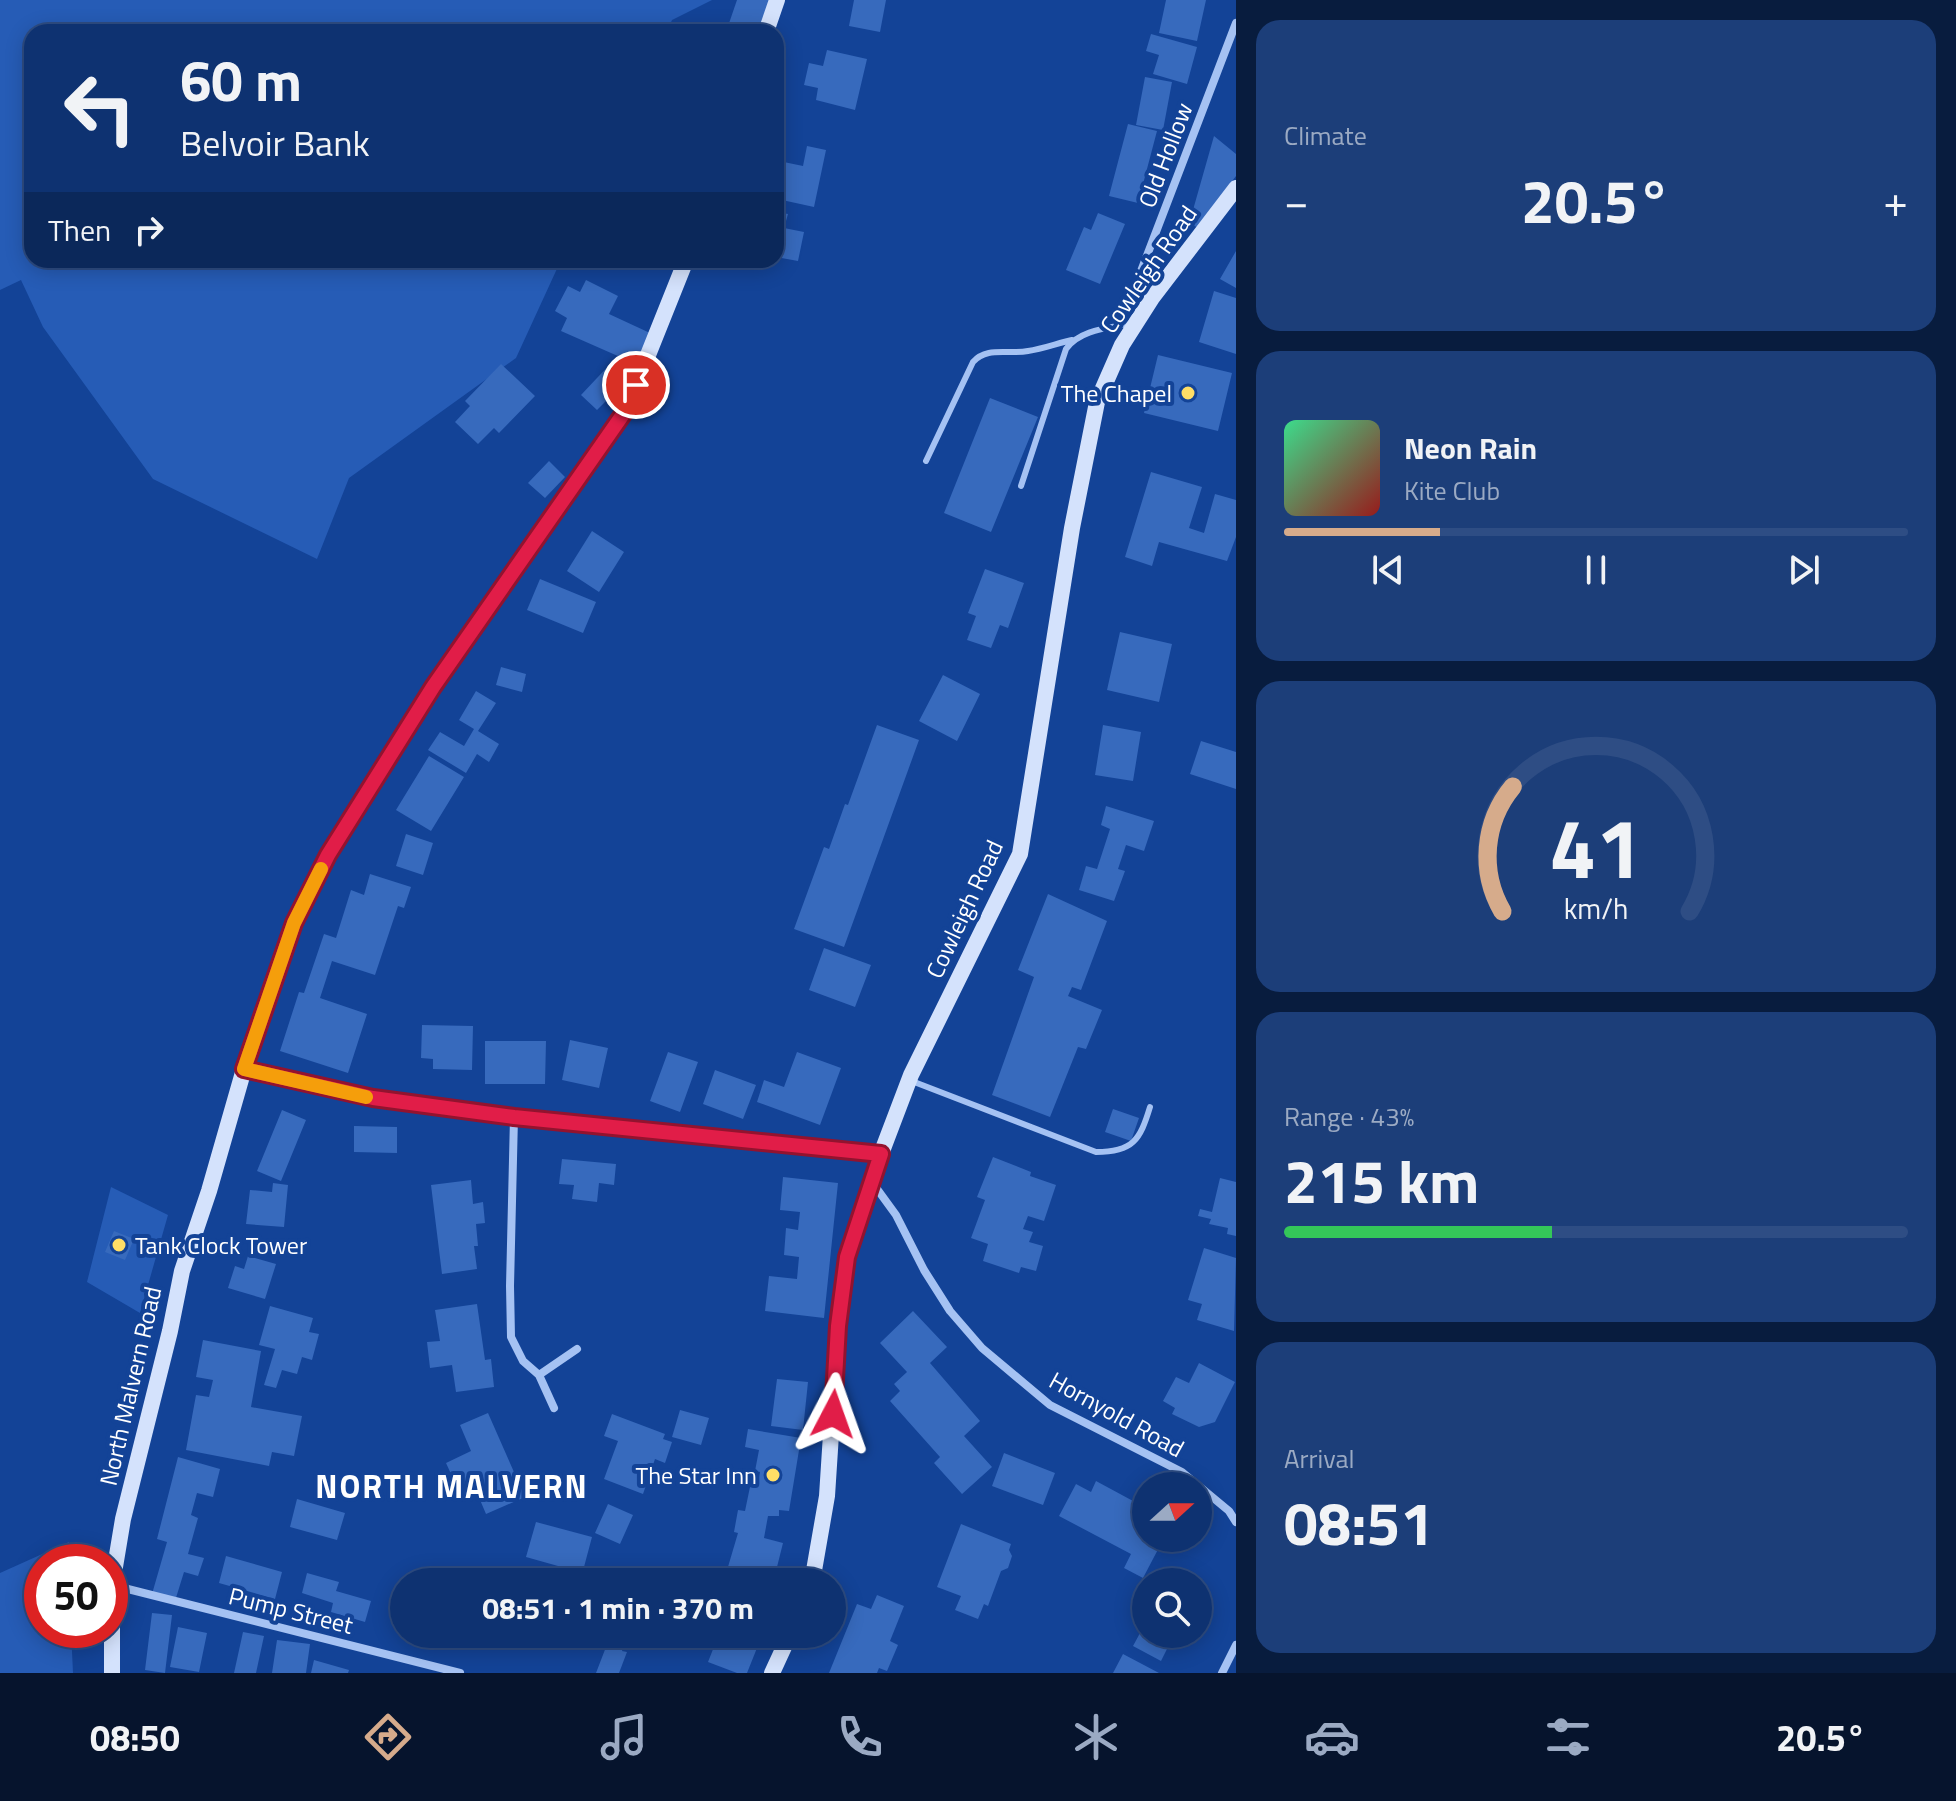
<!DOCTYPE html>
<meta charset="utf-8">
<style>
:root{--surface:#0e3271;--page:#1c3e79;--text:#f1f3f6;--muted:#9baac3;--line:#2e4d84;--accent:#d6ab8b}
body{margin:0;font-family:"Titillium Web",sans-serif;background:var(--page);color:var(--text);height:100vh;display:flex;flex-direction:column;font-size:30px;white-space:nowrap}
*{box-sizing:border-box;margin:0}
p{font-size:26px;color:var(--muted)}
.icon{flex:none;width:44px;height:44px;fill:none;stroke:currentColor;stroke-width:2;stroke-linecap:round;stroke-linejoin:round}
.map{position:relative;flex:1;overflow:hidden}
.details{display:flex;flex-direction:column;gap:20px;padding:20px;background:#081c3e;width:720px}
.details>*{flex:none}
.guide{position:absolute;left:24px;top:24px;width:760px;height:244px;border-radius:24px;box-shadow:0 4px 20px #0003,0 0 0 2px var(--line);background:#0e3271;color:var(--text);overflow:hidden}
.needle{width:52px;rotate:69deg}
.controls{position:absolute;left:1132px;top:1472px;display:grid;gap:16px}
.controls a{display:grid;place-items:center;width:80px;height:80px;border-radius:50%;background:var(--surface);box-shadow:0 4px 20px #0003,0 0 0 2px var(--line);font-size:40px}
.speed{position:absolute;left:24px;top:1544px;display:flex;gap:16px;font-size:40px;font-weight:700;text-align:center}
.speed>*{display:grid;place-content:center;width:104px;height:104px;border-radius:50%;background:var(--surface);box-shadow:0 4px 20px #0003,0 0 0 2px var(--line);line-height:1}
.speed .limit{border:12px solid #d22;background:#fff;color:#111}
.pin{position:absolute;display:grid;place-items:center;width:68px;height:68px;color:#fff;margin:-34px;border:4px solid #fff;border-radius:50%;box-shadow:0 2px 8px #0007}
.me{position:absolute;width:88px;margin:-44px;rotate:4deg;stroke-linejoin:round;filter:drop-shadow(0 0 6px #0008)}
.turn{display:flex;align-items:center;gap:28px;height:168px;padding:0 24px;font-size:36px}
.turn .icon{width:104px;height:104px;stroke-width:2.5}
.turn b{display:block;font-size:56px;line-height:68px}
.then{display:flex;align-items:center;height:76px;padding:0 24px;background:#0003;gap:16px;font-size:30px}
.big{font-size:60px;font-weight:700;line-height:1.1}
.details .widget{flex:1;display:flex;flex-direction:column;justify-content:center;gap:12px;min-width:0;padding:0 28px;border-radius:24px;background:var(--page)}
.details .dial{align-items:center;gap:0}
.dial svg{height:208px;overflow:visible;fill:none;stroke:var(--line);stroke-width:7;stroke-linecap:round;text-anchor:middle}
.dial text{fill:var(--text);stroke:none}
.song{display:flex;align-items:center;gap:24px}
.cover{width:96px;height:96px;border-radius:12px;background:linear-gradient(135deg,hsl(150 70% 55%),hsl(0 70% 35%))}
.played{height:8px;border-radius:4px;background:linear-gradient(90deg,var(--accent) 25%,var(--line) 25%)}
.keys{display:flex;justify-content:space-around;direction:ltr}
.heat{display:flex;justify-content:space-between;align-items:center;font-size:44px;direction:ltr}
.charge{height:12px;border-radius:6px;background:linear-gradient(90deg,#34c759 43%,var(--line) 0)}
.trip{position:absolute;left:390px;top:1568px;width:456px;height:80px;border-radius:40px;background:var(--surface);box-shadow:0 4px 20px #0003,0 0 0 2px var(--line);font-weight:700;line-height:80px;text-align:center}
.menu{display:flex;height:128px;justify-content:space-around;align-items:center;background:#06142d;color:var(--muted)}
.menu .icon{width:56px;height:56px}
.menu .selected{color:var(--accent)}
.menu b{font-size:36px;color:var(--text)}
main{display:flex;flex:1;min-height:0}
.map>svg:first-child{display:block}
.green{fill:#265cb6}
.building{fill:#376abd}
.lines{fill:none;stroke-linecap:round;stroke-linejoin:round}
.lane{stroke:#a5c2f3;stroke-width:6}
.street{stroke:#a5c2f3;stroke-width:8}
.secondary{stroke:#d4e2fc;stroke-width:16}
.route-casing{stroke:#92132f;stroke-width:20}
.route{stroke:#e11d48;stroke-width:14}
.slow{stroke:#f59e0b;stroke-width:14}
.poi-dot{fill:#ffde66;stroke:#134397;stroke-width:3}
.labels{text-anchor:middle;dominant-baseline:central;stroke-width:8;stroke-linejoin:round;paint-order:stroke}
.street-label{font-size:24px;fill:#fff;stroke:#134397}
.poi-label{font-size:24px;fill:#fff;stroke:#134397;text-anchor:end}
.district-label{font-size:32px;font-weight:bold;letter-spacing:2px;fill:#fff;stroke:#134397}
</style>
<main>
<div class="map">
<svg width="1236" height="1673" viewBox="0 0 1236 1673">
<rect width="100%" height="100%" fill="#134397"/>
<path class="green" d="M0,0H712L672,20L667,32H32V260H561L516,358L349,478L317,559L153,479L43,327L21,280L0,290Z
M111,1187L168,1215L140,1313L87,1282Z
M69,1542V1562H42V1630H71L73,1673H0V1573Z"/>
<path class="building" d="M737,0H770L760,32H726Z
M854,0H886L880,32L849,26Z
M1166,0H1206L1197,41L1159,33Z
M1151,34L1197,47L1187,84L1153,74L1159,55L1146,51Z
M827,50L867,59L855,110L816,100L818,88L804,85L809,63L823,66Z
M1145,77L1172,82L1163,130L1136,125Z
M1128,124L1157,131L1138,203L1109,196Z
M1214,136L1236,154V176L1197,227L1189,224Z
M807,146L826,150L814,207L782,200L785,186L776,184L779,161L803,166Z
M776,212L788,214L784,228L804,232L798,261L776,257Z
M1098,213L1125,224L1100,284L1066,270L1084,227L1091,230Z
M1236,251V288L1220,279Z
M586,280L618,296L609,314L650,333L636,364L561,331L567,318L555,311L568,286L580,292Z
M1214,291L1236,298V354L1199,342Z
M1158,355L1232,373L1218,431L1144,413Z
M613,361L630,377L597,410L581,395Z
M501,364L535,396L499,433L494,428L478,444L455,422L470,406L465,401Z
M990,398L1038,417L991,532L944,513Z
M549,461L565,477L545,498L528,483Z
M1151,472L1202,487L1189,528L1204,533L1215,494L1236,500V537L1227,561L1159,542L1152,566L1125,557Z
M592,531L624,552L599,592L567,571Z
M985,569L1024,583L1008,628L1000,625L991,648L967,640L976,616L968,613Z
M540,579L596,602L583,633L527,610Z
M1120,632L1172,644L1159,702L1107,690Z
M501,667L526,674L522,692L496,685Z
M943,675L980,694L957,741L919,721Z
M476,691L496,703L478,731L499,744L489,762L477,754L466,773L428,750L440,732L464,746L474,729L459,720Z
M877,725L919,740L844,947L794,929L824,847L829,849L845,804L848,805Z
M1103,725L1141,732L1133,781L1095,775Z
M1201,741L1236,752V789L1190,774Z
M429,756L464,777L431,831L396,810Z
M1106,806L1154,821L1144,851L1126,845L1118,869L1125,871L1114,901L1079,890L1086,866L1097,869L1110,829L1101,825Z
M406,834L433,843L423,875L396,866Z
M370,874L411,887L404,908L398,906L375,975L332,961L320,998L367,1014L348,1073L280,1051L299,992L304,993L324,934L336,938L351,890L364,895Z
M1048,894L1107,921L1081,990L1072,987L1068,996L1102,1010L1086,1049L1078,1047L1050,1117L992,1095L1034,977L1018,970Z
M824,948L871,965L855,1007L809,990Z
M422,1025L473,1026L472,1070L433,1069V1059L421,1058Z
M570,1040L608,1048L599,1088L562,1080Z
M485,1041H546L545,1084H485Z
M668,1052L698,1062L680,1112L650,1101Z
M797,1052L841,1068L820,1125L757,1102L764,1080L784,1087Z
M715,1070L756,1085L743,1119L703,1104Z
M1113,1109L1139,1118L1131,1141L1105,1132Z
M282,1110L306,1120L281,1181L257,1171Z
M354,1126L397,1127V1153L354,1152Z
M993,1157L1031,1172L1030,1176L1056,1185L1044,1221L1028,1216L1023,1229L1033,1232L1029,1242L1043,1246L1036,1271L1021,1267L1019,1273L983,1261L988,1244L971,1238L985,1200L977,1197Z
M562,1159L616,1164L614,1185L599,1183L597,1202L572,1199L574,1185L559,1184Z
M783,1177L838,1183L824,1318L765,1311L769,1276L797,1279L799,1257L784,1255L786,1228L798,1230L800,1212L780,1210Z
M1220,1178L1236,1182V1236L1227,1234L1228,1228L1209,1224L1211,1219L1198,1216L1200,1209L1212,1212Z
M471,1180L473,1204L483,1202L485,1223L476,1224L478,1246H474L477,1269L442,1274L431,1185Z
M273,1183L288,1185L284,1227L246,1224L250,1190L272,1192Z
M114,1231L134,1239L125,1260L105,1252Z
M1204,1248L1236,1258L1234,1331L1197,1320L1202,1304L1188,1300Z
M248,1256L276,1264L265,1299L228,1288L235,1266L244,1269Z
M477,1304L485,1360L491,1359L494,1387L456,1392L452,1365L430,1368L427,1342L440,1341L435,1310Z
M270,1306L313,1318L309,1332L319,1334L312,1360L302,1357L297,1374L282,1370L276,1388L264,1385L275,1349L259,1345Z
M913,1311L947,1347L930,1363L980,1421L964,1436L992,1467L962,1494L934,1463L940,1457L890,1401L900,1391L894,1384L907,1372L880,1343Z
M203,1340L261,1351L251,1407L302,1416L294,1456L272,1452L269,1466L186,1450L196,1395L209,1397L213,1380L196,1377Z
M1199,1363L1235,1382L1215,1422L1199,1427L1172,1414L1175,1408L1163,1401L1176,1377L1189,1383Z
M777,1379L808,1382L803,1430L771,1426Z
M680,1410L709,1418L701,1445L672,1437Z
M488,1413L525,1497L486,1514L472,1481L457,1487L446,1463L471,1451L460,1425Z
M612,1414L665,1434L663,1439L672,1442L665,1463L655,1459L643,1494L604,1479L618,1441L604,1436Z
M748,1429L801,1438L789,1511L779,1510V1516H768L764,1538L783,1543L774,1579L749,1573L746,1582H741L725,1577L738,1533L734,1532L738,1510L745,1511L751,1482L758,1483L760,1472L755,1471L759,1450L745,1447Z
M1004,1453L1055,1473L1043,1505L992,1486Z
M178,1457L220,1469L213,1497L197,1493L191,1515L198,1518L188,1554L204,1558L198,1576L184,1572L175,1601L152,1594L167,1542L157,1539Z
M1096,1481L1146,1508V1538H1164L1143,1578L1124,1568L1131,1554L1059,1516L1076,1484L1091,1492Z
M297,1499L345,1513L337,1540L290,1527Z
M608,1504L633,1515L620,1544L595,1533Z
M536,1522L592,1537L580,1582H554L558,1566L526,1557Z
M961,1524L1011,1544L1009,1550L1012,1556L1008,1568L1001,1571L988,1606L984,1604L978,1619L955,1610L961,1596L937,1587Z
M226,1556L282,1572L275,1599L219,1583Z
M307,1573L339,1582L336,1591L371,1601L365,1622L331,1612L333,1603L302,1593Z
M877,1595L904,1606L890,1641L898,1645L887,1671L879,1668L877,1673H829L857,1604L871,1609Z
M152,1613L172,1615L165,1673L145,1670Z
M1146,1622V1634H1183L1180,1641L1173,1637L1161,1661L1133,1646Z
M178,1627L207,1633L199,1672L170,1667Z
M243,1632L264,1636L256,1673H234Z
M611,1634H642L638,1642L626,1638L622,1651L627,1652L619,1673H596Z
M719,1634H736L759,1643L747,1673H737L708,1662Z
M277,1640L310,1644L306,1673H272Z
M1123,1654L1159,1673H1113Z
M314,1660L349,1670L348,1673H311Z"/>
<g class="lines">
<path class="lane" d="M926,461L973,362C987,346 1008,355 1028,351C1043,349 1058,343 1072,340
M1021,486L1066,349C1080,329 1110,328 1133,323
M909,1080L1096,1152C1133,1152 1140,1140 1150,1107"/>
<path class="street" d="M1152,298L1138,279L1236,23
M244,1070L373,1098L514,1117L881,1154
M514,1117L510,1286L511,1337L523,1361L539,1375L554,1408
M872,1182L896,1215L924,1270L950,1311L982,1348L1050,1405L1182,1472L1229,1511L1236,1522
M539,1375L577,1349
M112,1585L460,1673
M1222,1673L1236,1645"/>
<path class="secondary" d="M766,32L777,0
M812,1582L827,1496L838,1326L847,1257L881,1154L911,1075L1020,854L1072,528L1097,402L1122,345L1152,298L1236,188
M112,1673V1585L123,1519L170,1331L182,1271L209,1191L244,1069L294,923L328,855L433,687L626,410L686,260
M772,1673L790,1634"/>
</g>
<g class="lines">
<defs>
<path id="route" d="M636,385L626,410L433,687L328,855L294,923L244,1069L373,1098L514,1117L881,1154L847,1257L838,1326L833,1414"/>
</defs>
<use href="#route" class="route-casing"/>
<use href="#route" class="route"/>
<path class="slow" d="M321,869L294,923L244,1069L366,1097"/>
</g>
<g class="poi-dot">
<circle cx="1188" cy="393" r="8"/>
<circle cx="119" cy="1245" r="8"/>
<circle cx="773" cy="1475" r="8"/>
</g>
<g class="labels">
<g class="street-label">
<text transform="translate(1165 155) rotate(-69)">Old Hollow</text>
<text transform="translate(1148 269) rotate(-55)">Cowleigh Road</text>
<text transform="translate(964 909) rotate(-65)">Cowleigh Road</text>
<text transform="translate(130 1386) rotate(-77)">North Malvern Road</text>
<text transform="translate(1117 1414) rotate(29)">Hornyold Road</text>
<text transform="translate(291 1610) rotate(14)">Pump Street</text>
</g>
<g class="poi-label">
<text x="1172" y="393">The Chapel</text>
<text x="135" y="1245" text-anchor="start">Tank Clock Tower</text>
<text x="757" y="1475">The Star Inn</text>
</g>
<g class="district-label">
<text x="452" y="1486">NORTH MALVERN</text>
</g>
</g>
</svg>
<div class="controls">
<a><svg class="needle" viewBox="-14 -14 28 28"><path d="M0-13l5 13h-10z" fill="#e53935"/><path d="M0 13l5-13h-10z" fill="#9baac3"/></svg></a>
<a><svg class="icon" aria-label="search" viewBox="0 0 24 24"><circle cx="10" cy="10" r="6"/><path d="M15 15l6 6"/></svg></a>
</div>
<div class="speed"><div class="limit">50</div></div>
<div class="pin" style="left:636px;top:385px;background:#d93025"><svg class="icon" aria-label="arrive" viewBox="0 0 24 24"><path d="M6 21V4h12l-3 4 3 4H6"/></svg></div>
<svg class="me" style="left:833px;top:1414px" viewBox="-20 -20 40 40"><path d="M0-17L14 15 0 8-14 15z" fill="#e11d48" stroke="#fff" stroke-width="4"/></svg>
<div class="trip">08:51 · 1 min · 370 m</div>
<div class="guide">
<div class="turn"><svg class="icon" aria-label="left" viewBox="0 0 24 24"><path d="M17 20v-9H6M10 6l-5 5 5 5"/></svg><div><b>60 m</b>Belvoir Bank</div></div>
<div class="then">Then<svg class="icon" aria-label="right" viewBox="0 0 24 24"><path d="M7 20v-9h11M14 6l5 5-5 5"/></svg></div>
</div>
</div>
<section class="details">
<div class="widget"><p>Climate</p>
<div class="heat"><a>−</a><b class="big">20.5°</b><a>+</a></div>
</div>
<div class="widget">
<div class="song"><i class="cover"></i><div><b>Neon Rain</b><p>Kite Club</p></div></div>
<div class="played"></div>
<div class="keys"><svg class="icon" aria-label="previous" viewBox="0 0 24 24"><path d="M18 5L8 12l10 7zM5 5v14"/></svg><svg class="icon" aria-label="pause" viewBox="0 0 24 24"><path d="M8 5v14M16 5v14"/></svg><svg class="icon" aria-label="next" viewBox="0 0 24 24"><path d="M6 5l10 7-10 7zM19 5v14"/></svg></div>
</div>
<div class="widget dial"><svg viewBox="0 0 100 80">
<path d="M14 69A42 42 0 1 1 86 69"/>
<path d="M14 69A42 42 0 0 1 18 21" stroke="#d6ab8b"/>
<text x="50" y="56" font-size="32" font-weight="700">41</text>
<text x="50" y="72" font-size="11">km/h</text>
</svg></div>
<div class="widget"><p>Range · 43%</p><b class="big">215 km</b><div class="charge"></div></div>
<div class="widget"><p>Arrival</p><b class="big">08:51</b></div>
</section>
</main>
<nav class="menu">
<b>08:50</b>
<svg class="icon selected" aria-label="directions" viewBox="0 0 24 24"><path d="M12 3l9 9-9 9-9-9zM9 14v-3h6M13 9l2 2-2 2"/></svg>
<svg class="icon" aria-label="music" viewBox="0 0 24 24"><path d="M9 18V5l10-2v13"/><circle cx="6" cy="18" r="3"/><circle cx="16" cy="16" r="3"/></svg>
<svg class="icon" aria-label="phone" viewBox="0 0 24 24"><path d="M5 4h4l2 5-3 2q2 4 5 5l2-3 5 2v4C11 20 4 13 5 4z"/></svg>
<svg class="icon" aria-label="climate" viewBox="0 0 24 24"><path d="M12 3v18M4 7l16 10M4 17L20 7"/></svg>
<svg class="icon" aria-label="car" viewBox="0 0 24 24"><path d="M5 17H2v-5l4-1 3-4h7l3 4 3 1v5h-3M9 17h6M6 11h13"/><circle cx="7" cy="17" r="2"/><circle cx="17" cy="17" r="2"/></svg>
<svg class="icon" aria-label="filters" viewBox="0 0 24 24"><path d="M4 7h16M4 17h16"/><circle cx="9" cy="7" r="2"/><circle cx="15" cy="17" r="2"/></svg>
<b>20.5°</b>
</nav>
